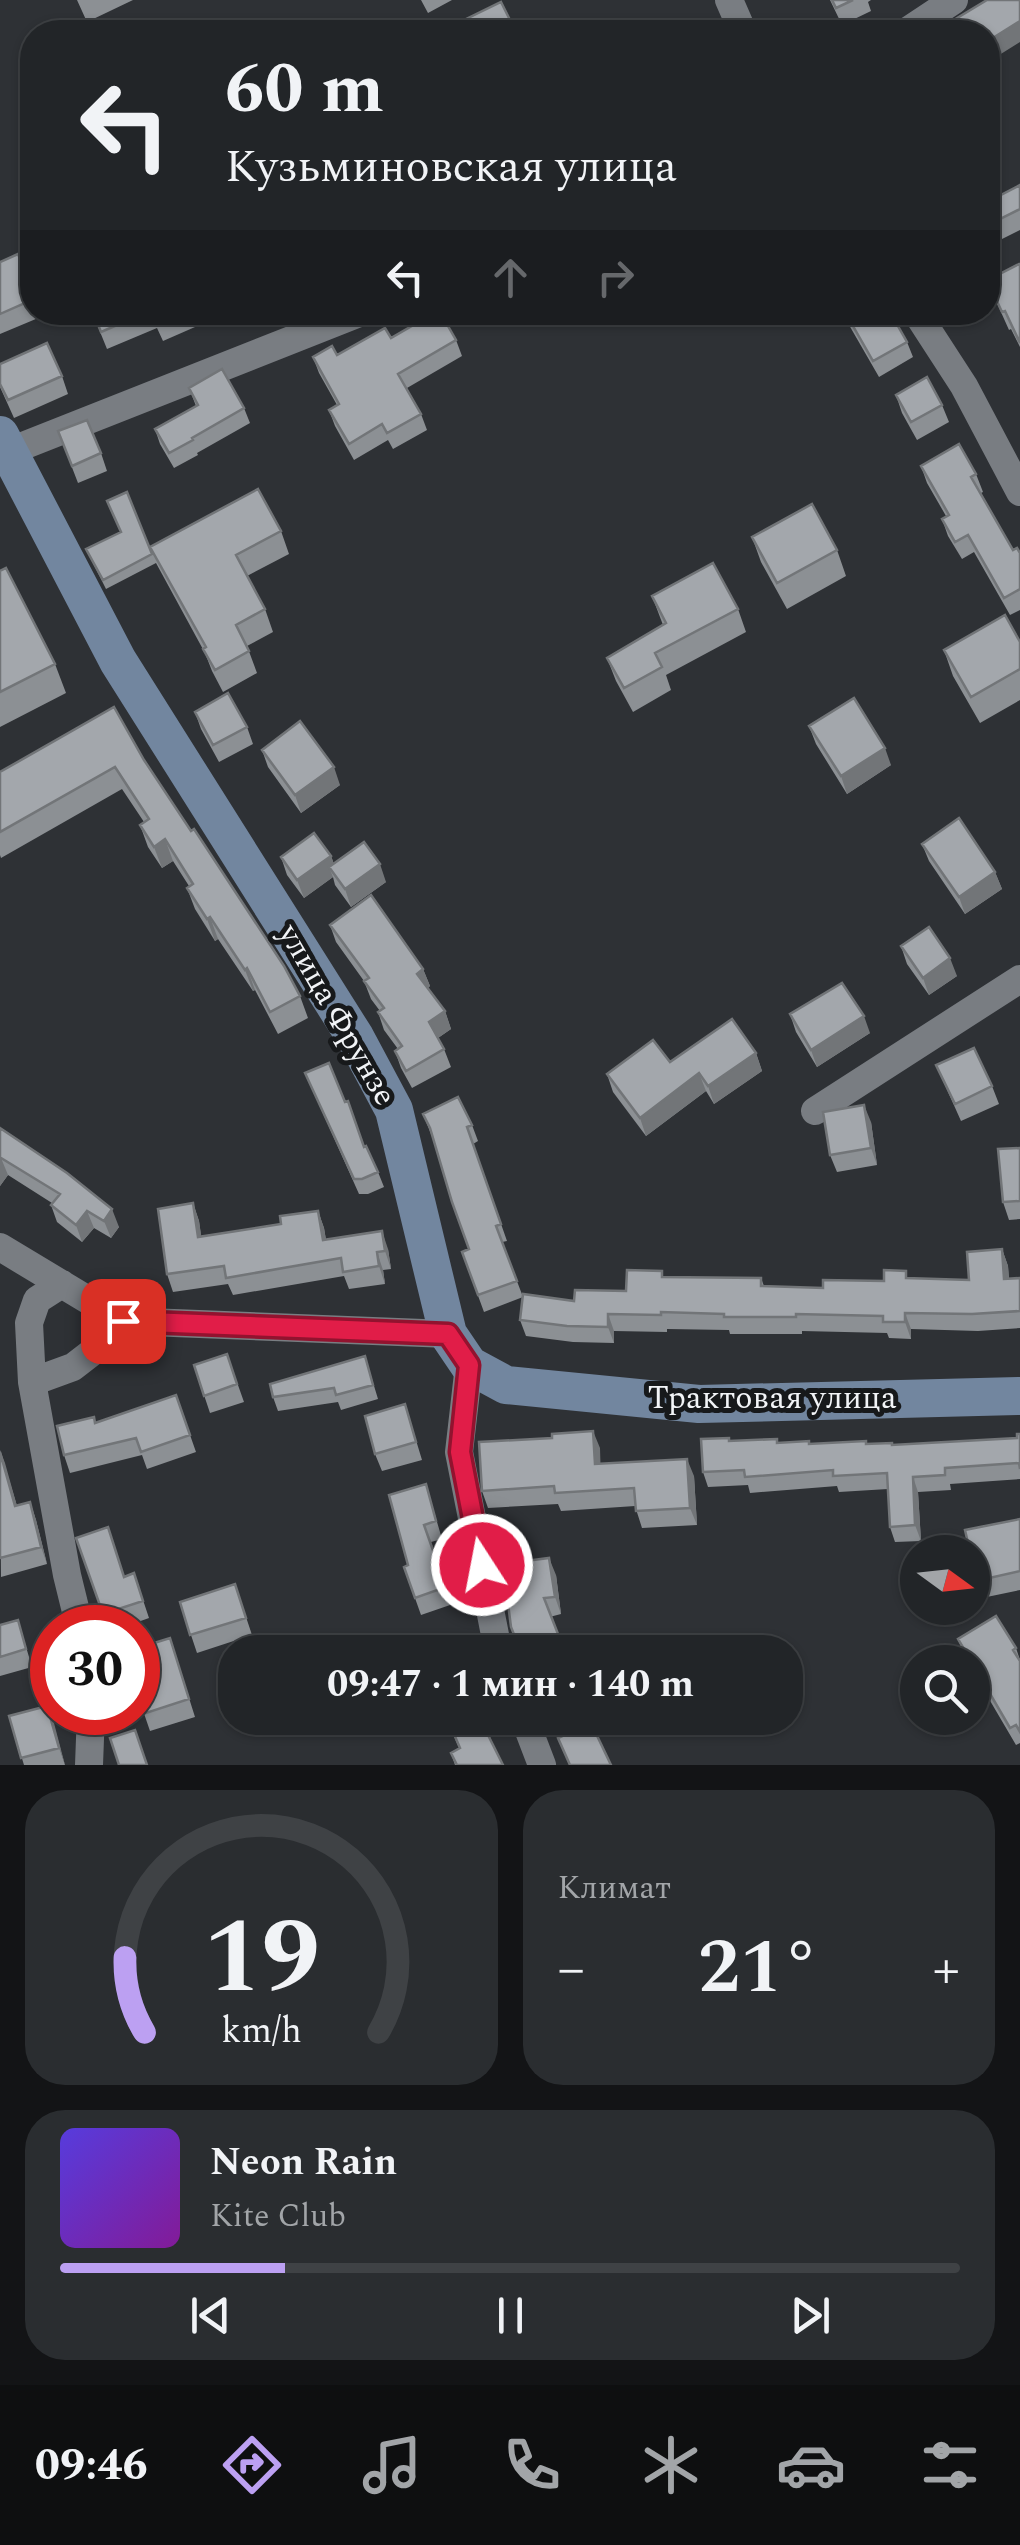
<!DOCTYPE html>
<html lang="ru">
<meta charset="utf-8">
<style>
:root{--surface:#222528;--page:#2a2d30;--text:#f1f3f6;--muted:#a2a5a8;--line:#3f4245;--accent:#bca0f2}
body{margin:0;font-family:Spectral,serif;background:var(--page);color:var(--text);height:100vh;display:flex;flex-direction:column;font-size:38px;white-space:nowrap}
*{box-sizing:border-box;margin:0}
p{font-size:32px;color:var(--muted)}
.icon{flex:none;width:55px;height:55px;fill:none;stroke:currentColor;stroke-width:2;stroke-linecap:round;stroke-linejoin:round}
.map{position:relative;height:1765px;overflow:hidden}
.sheet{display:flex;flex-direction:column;gap:25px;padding:25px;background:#131416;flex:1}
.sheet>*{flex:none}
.guide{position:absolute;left:20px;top:20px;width:980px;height:305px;border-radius:40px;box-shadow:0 2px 8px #0004,0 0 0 2px var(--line);background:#222528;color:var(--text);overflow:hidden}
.needle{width:65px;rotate:105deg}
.tools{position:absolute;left:900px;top:1535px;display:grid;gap:20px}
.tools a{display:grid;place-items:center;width:90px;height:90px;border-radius:50%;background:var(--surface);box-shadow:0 2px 8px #0004,0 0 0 2px var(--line);font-size:50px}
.speed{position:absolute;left:30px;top:1605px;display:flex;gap:20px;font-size:50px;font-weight:700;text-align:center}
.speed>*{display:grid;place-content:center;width:130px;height:130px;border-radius:50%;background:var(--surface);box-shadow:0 2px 8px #0004,0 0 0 2px var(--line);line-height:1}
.speed .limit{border:15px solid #d22;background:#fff;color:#111}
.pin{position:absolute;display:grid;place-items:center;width:85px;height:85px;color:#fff;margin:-42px;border-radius:20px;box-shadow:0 5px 15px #0006}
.me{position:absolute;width:110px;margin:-55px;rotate:349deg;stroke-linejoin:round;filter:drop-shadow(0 0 8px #0008)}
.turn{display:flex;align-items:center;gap:35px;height:210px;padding:0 40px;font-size:45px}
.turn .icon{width:130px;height:130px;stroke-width:2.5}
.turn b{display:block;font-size:70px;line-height:85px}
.lanes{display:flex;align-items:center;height:95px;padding:0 40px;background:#0003;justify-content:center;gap:50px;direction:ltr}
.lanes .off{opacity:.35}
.big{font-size:75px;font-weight:700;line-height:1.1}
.sheet .card{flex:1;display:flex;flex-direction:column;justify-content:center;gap:15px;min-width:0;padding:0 35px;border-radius:40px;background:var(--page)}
.sheet .dial{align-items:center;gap:0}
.dial svg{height:260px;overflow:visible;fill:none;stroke:var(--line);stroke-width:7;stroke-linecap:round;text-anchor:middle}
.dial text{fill:var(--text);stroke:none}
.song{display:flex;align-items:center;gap:30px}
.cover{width:120px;height:120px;border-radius:15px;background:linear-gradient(135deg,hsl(250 70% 55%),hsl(290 70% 35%))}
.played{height:10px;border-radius:5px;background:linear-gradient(90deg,var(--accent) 25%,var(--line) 25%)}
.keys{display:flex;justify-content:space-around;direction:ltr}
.heat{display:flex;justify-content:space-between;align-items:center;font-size:55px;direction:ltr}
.sheet .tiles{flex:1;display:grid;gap:25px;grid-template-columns:1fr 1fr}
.card:last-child{grid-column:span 2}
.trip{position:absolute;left:218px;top:1635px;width:585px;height:100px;border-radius:40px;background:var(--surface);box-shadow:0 2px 8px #0004,0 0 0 2px var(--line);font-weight:700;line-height:100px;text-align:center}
.tab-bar{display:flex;height:160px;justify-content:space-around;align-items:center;background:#0e0f10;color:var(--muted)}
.tab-bar .icon{width:70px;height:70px}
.tab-bar .selected{color:var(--accent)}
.tab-bar b{font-size:45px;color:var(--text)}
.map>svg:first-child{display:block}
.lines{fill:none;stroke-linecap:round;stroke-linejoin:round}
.street{stroke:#797d82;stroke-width:28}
.secondary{stroke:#72869f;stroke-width:38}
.wall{fill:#8c9094}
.shaded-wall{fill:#727578}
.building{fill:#a3a7ac;stroke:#727578;stroke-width:2.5}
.route-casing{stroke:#92132f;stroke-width:25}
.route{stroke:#e11d48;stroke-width:18}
.labels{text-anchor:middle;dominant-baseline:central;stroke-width:10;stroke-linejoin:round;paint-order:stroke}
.street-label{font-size:32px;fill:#f2f4f7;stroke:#17191b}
</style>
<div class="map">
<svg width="1020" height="1765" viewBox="0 0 1020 1765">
<rect width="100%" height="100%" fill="#2e3135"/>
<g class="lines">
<path class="street" d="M729,0L743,32
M906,32L954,0
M916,312L964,386L1020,492
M0,455L362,312
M815,1111L1020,979
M0,1247L123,1321L448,1334
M469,1365L459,1452L496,1640L501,1652
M32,1382L29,1323L37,1300L62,1284
M80,1628L67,1575L32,1382L73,1367L95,1350L123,1321
M524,1718L542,1765
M89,1765L91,1712"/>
<path class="secondary" d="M0,435L118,661L355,1037L394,1110L448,1334L469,1365L506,1385L699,1404L1020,1396"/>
</g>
<path class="wall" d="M77,0H133L87,22Z
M421,0H452L428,13Z
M830,0H871L868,2L871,11L842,25Z
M1020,185V230L988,246V187L993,199Z
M0,262L32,288V312H42L43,316L0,334Z
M1020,265V347L1011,329L1009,330L988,283Z
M92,312H190L195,327L163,341L157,328L107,349Z
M833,312H890L907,342L913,357L879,377L845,318L839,321Z
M391,338L456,340L462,356L407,388L421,414L427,430L393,449L388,440L354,460L335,426L329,410L337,405L319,373L313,357L337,355Z
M0,364L62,376L68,394L14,418L0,387Z
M189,388L244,408L250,423L197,453L198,455L174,468L160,444L155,429L196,406Z
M896,395L942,405L949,422L917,440L902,413Z
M58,431L101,453L107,471L78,483Z
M921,466L976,474L983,492L981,493L1013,550L1020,553V610L1010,615L974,552L962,559L948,536L942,519L946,516L927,483Z
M281,531L289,554L247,576L265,609L273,632L247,646L257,673L223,692L212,671L205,653L156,563L106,589L86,549L120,532L150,546Z
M752,537L837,550L846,576L787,609L761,562Z
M0,571L55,664L66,693L0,727Z
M652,596L738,609L746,632L666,675L671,690L633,712L616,681L607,658L663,625Z
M1020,642V700L980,723L953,676L944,650Z
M195,712L247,727L253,744L219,762L201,729Z
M809,726L891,765L847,794L816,744Z
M262,750L340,785L301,813L268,767Z
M144,760L300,996L308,1018L278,1034L255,990L253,991L218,939L215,941L195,909L187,888L189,886L173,861L162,868L148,847L140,825L144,822L122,789L1,858L0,855V772Z
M922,844L995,872L1002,889L965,914L929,861Z
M331,856L334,864L386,882L351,907L335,885L333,877L304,898L287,875L281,857Z
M330,925L423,969L430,986L428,988L445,1011L451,1029L438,1038L444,1049L451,1067L412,1088L401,1068L395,1051L398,1049L384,1030L378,1012L380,1011L371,999L364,981L336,942Z
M901,946L957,976L929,995L907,964Z
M790,1014L870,1033L817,1067L796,1032Z
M756,1053L762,1071L714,1104L706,1091L646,1136L613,1092L607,1074L670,1062Z
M936,1065L992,1086L999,1104L961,1121Z
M305,1073L364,1147L378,1172L384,1187L368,1194H359Z
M423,1114L472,1125L478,1141L473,1144L507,1241L502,1242L523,1297L484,1312L462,1252L469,1249L433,1139Z
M871,1122L877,1165L837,1172L830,1155Z
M0,1128L119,1227L111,1238L94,1228L82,1242L57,1222L51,1205L52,1203L8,1175L0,1186Z
M1020,1148V1219L1009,1220L1003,1202Z
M193,1203L199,1221L201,1236L281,1224L318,1211L324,1228L326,1240L388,1249L391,1269L383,1270L385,1284L349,1289L344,1276L233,1295L228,1284L173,1292L167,1274Z
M1002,1249L1008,1266L1009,1279L1020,1278V1328L978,1331L911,1329V1339L889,1338L887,1333L802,1331V1334H730L729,1330L667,1329V1332L614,1331V1343L573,1342L526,1336L520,1320L574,1301L626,1291L664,1277L761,1278L764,1286L823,1288L909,1278L969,1280Z
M227,1354L244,1402L210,1413L194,1365Z
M365,1356L378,1399L341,1410L338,1402L278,1411L273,1397Z
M176,1395L196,1452L147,1469L142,1455L70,1473L64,1455L96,1423Z
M405,1404L422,1460L382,1471L375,1454Z
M1020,1434V1479L950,1484L951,1490L918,1492L921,1541L895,1542L890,1527L888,1489L839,1492L837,1486L750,1493L748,1485L708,1487L703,1472L730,1441L810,1444L866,1441L867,1444L893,1445L1017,1438Z
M600,1448V1464L694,1476L697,1525L642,1528L635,1506L561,1511L558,1504L488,1508L482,1491Z
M0,1450L17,1506L30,1502L36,1520L47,1564L1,1577Z
M426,1484L442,1539L431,1542L453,1604L421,1615L404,1567L408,1565Z
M1020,1519V1590L982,1598L976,1581Z
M108,1527L124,1576L134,1573L149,1618L121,1628H108L76,1538Z
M556,1575L561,1614L511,1627Z
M235,1584L252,1635L197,1653L180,1602Z
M18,1620L32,1667L0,1676V1625Z
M170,1638L195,1717L150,1731L138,1696Z
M958,1639L1016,1648L1020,1660V1743L1016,1745L972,1670V1662H968L964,1656Z
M47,1706L65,1765H24L9,1716Z
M446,1718H491L497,1734L489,1738L503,1765H455L451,1753L459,1748Z"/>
<path class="shaded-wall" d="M1020,21V42L988,62V41Z
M885,748L891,765L847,794L841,776Z
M334,767L340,785L301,813L295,795Z
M165,839L173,861L162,868L154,847Z
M331,856L337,873L329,867L333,877L304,898L297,880Z
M380,864L386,882L351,907L345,889Z
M995,872L1002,889L965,914L959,897Z
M210,917L218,939L215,941L207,919Z
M950,958L957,976L929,995L923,978Z
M247,968L255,990L253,991L245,970Z
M423,969L430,986L423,991L417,974Z
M445,1011L451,1029L435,1040L429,1022Z
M864,1016L870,1033L817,1067L811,1050Z
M756,1053L762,1071L714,1104L708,1086Z
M699,1073L706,1091L646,1136L640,1118Z
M864,1105L871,1122L877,1165L871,1148Z
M1,1158L8,1175L0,1186V1160Z
M193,1203L199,1221L204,1254L198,1237Z
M112,1209L119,1227L111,1238L104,1221Z
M87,1211L94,1228L82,1242L76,1225Z
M318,1211L324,1228L329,1258L323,1240Z
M382,1231L388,1249L391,1269L385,1251Z
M1002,1249L1008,1266L1010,1295L1004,1279Z
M377,1252L383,1270L385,1284L379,1266Z
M905,1313L911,1329V1339L905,1322Z
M608,1314L614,1331V1343L608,1327Z
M593,1431L600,1448L601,1481L595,1464Z
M0,1450L5,1463L22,1524L15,1506Z
M687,1459L694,1476L697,1525L690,1508Z
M913,1477L918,1492L921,1541L915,1525Z
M30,1502L36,1520L47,1564L41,1547Z
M549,1558L556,1575L561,1614L555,1597Z
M47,1706L54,1723L65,1765L59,1748Z"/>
<path class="building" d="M832,0H853L836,8Z
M987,0H1020V21L988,41V32H934Z
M501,2L516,32H467L462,21Z
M1020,185V209L988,225V187L993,199Z
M18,254L32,288V300L0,314V262Z
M1019,264L1020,265V343L1005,311L1002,312L988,282V280Z
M93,312H147L101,332Z
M152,312H182L157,324Z
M436,312H440L456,340L398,374L421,414L387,433L382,424L349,444L329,410L339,404L313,357L332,346L337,355L385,328L391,338Z
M845,312H890L907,342L873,361Z
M47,343L62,376L8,400L0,384V364Z
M222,369L244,408L192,438L193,440L169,453L155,429L198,405L189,388Z
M927,377L942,405L911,422L896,395Z
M87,420L101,453L72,466L58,431Z
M959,444L976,474L971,477L1013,550L1017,548L1020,553V589L1004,598L968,535L955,542L942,519L949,515L921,466Z
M258,489L281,531L236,555L265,609L236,625L249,651L215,670L203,649L206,647L150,547Z
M127,492L152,554L103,580L86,549L121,532L107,501Z
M812,504L837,550L777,583L752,537Z
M713,563L738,609L655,653L662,667L624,688L607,658L666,623L652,596Z
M6,568L55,664L0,692V571Z
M1005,615L1020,642V669L971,697L944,650Z
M228,693L247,727L213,745L195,712Z
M854,698L885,748L841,776L809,726Z
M114,707L144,760L191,831L194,829L284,966L300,996L270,1012L247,968L245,970L210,917L207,919L187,888L193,884L165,839L154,847L140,825L149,819L115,767L0,832V772Z
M300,721L334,767L295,795L262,750Z
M959,818L995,872L959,897L922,844Z
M314,833L331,856L297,880L281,857Z
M364,842L380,864L345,889L329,867Z
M371,895L423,969L417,974L445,1011L429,1022L444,1049L406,1071L395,1051L402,1046L378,1012L384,1008L364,981L369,978L330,925Z
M929,927L950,958L923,978L901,946Z
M842,983L864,1016L811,1050L790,1014Z
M732,1019L756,1053L708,1086L699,1073L640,1118L607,1074L653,1040L670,1062Z
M974,1048L992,1086L955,1104L936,1065Z
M329,1063L345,1102L348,1101L364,1147L366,1146L378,1172L362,1179H354L305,1073Z
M458,1097L472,1125L467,1127L501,1224L496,1226L517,1281L478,1295L462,1252L469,1249L452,1202L430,1128L423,1114Z
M864,1105L871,1148L830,1155L823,1112Z
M0,1128L67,1173L112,1209L104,1221L87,1211L76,1225L51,1205L60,1194L1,1158L0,1160Z
M1020,1148V1201L1003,1202L998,1149Z
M193,1203L198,1237L281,1224L280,1216L318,1211L323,1240L382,1231L385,1251L377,1252L379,1266L343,1272L341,1258L226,1278L224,1266L167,1274L158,1209Z
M1002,1249L1004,1279L1020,1278V1311L972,1314L905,1313V1322H883V1316L796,1314V1317H724V1314L661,1312V1315L608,1314V1327L567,1326L520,1320L523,1294L574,1301L575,1290L626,1291L627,1270L662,1271V1277L761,1278V1286L823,1288V1280L884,1281V1270L906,1271V1278L969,1280L967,1252Z
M227,1354L237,1384L204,1396L194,1365Z
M365,1356L373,1385L336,1395L334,1388L273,1397L270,1384Z
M176,1395L190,1435L141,1452L136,1438L64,1455L57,1426L94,1417L95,1423Z
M405,1404L416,1442L375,1454L365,1416Z
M593,1431L595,1464L687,1459L690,1508L636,1511L634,1488L555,1493L554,1486L482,1491L479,1442L552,1438V1434Z
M1017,1434H1020V1469L1019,1463L945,1468V1475L913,1477L915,1525L890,1527L887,1473L833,1476V1470L745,1477L744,1470L703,1472L701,1439L729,1438V1441L777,1439V1443L809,1441V1444L866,1441V1444L892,1443V1445L1017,1438Z
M0,1452L15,1506L30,1502L41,1547L0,1558Z
M426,1484L436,1521L424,1525L446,1587L415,1598L404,1567L408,1565L389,1495Z
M1020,1519V1571L976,1581L972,1565V1552H970L965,1530Z
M108,1527L124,1577L134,1573L143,1601L103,1614L76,1538Z
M549,1558L555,1597L544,1598L565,1652H521L511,1627L503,1564Z
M235,1584L246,1618L190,1635L180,1602Z
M996,1616L1016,1648L1013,1650L1020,1661V1732L1016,1725L1010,1728L958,1639Z
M18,1620L26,1649L0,1657V1625Z
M170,1638L189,1699L143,1714L138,1696V1648Z
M459,1642L463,1652H445L443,1648Z
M47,1706L59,1748L21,1758L9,1716Z
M447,1718H489L481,1721L503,1765H457L451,1753L460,1748Z
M591,1723L611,1765H570L558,1738Z
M135,1730L147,1765H119L110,1738Z"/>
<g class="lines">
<defs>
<path id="route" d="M123,1321L448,1334L469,1365L460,1452L482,1565"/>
</defs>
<use href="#route" class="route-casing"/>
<use href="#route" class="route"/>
</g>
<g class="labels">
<g class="street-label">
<text transform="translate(337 1015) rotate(60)">улица Фрунзе</text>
<text x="772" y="1398">Трактовая улица</text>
</g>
</g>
</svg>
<div class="tools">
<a><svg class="needle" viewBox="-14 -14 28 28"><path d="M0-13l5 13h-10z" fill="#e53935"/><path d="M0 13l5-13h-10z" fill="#a2a5a8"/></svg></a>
<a><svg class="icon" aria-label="search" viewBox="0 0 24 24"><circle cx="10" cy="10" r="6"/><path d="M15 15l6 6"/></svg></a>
</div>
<div class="speed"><div class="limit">30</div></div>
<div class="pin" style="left:123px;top:1321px;background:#d93025"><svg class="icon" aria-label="arrive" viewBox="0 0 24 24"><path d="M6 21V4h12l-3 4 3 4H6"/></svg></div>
<svg class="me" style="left:482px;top:1565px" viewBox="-20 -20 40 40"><circle r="17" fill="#e11d48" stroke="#fff" stroke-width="3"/><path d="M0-11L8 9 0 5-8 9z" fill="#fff"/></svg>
<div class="trip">09:47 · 1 мин · 140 m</div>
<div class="guide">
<div class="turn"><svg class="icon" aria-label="left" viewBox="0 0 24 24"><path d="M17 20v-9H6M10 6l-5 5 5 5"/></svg><div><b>60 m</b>Кузьминовская улица</div></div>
<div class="lanes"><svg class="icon" aria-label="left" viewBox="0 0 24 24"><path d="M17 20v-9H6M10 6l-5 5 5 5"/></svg><svg class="icon off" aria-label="ahead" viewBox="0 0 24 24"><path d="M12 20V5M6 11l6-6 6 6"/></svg><svg class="icon off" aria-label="right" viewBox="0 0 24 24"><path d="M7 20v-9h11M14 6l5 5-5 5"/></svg></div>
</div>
</div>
<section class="sheet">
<div class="tiles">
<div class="card dial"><svg viewBox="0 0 100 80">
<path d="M14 69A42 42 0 1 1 86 69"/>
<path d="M14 69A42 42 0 0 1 8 46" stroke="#bca0f2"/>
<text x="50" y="56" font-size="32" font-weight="700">19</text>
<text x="50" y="72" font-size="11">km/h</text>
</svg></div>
<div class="card"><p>Климат</p>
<div class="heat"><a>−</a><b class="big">21°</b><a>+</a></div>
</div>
<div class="card">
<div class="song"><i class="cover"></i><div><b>Neon Rain</b><p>Kite Club</p></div></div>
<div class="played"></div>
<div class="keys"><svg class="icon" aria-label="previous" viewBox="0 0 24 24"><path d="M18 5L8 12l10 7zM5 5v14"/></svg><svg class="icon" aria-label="pause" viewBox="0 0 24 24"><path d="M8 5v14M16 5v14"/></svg><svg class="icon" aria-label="next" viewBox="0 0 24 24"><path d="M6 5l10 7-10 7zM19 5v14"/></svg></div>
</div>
</div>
</section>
<nav class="tab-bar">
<b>09:46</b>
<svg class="icon selected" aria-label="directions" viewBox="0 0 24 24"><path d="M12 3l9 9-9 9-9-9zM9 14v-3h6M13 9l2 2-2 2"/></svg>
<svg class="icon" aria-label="music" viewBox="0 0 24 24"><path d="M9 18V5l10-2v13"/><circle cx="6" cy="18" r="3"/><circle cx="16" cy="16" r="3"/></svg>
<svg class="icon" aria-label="phone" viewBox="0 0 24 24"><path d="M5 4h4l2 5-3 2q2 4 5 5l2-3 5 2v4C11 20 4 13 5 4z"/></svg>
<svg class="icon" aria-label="climate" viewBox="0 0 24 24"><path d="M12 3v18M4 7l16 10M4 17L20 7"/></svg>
<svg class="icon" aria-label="car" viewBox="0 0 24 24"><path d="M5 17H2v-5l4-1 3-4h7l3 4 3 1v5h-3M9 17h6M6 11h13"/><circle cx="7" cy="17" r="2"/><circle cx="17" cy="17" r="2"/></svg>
<svg class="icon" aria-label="filters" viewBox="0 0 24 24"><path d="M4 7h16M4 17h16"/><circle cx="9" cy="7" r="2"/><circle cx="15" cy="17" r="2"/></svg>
</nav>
